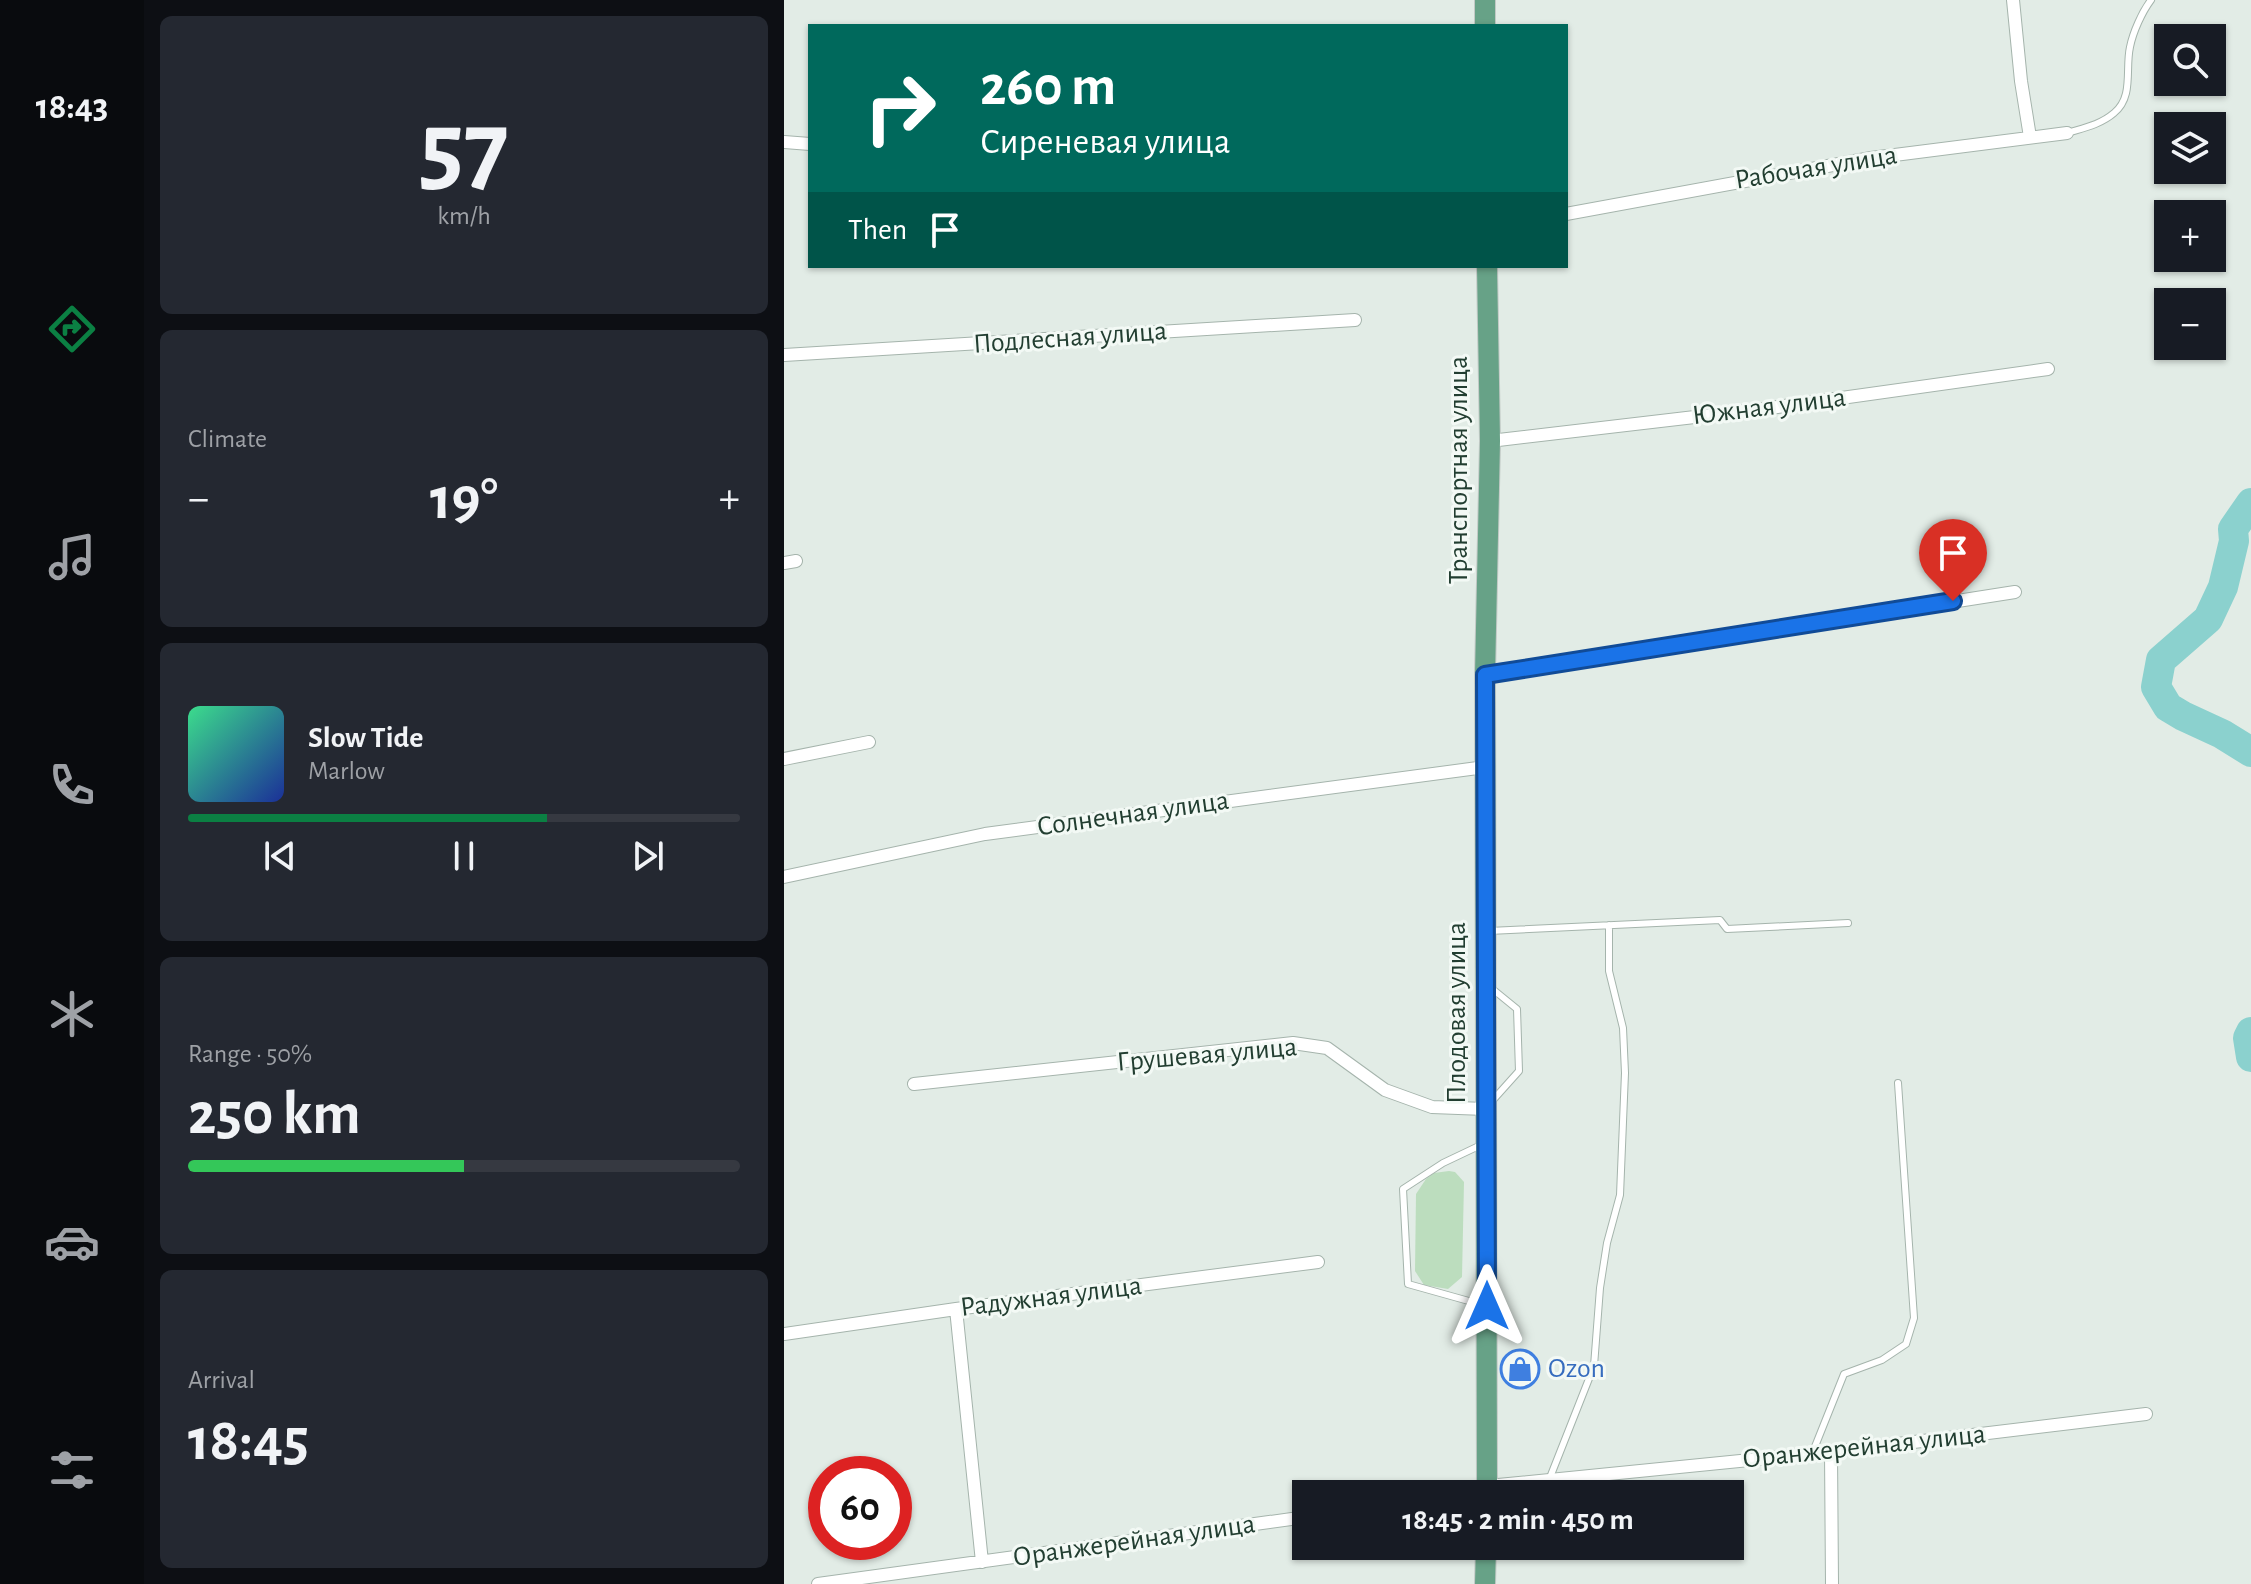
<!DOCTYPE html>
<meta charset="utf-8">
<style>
:root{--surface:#171b24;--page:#242831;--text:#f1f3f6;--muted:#9ea1a6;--line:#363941;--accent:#0b8043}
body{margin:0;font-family:"Alegreya Sans",sans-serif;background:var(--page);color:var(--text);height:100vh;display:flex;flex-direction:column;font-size:30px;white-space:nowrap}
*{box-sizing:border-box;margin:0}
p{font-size:26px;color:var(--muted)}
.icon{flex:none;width:44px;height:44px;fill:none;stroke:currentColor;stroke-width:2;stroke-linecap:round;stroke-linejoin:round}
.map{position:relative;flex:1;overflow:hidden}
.panel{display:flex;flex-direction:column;gap:16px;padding:16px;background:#0d0f14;width:640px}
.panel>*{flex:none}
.hud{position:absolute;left:24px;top:24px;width:760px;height:244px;border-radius:0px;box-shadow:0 2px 6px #0004;background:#00695c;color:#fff;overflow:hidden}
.tools{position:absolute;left:1370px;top:24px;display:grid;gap:16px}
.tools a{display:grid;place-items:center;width:72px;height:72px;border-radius:0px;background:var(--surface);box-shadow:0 2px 6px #0004;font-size:40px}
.speed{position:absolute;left:24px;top:1456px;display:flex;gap:16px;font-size:40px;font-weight:700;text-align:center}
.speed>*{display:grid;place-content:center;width:104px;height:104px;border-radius:50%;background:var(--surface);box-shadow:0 2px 6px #0004;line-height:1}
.speed .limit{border:12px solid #d22;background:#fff;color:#111}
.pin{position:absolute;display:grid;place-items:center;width:68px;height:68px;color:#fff;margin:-82px -34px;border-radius:50% 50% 50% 0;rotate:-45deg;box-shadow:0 0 8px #0007}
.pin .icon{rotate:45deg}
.me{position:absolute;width:88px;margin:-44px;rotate:0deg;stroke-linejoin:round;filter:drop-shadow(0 0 6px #0008)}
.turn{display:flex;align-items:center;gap:28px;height:168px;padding:0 40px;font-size:36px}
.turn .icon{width:104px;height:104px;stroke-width:2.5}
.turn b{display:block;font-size:56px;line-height:68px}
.then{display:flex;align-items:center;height:76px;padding:0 40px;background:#0003;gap:16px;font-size:30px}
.big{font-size:60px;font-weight:600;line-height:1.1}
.panel .card{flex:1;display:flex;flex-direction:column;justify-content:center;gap:12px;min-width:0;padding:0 28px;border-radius:12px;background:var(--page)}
.panel .dial{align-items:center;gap:0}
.dial b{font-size:104px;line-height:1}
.song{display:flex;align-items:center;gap:24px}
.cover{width:96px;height:96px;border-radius:12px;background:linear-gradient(135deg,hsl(150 70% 55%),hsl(230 70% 35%))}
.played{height:8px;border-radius:4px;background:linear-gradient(90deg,var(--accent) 65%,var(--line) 65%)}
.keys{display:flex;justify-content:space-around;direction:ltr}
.heat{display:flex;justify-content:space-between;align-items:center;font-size:44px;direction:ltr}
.charge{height:12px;border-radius:6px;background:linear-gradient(90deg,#34c759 50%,var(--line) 0)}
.trip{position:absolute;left:508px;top:1480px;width:452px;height:80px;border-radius:0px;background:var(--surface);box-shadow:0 2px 6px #0004;font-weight:600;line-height:80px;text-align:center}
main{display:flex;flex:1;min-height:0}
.dock{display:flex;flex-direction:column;width:144px;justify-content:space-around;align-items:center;background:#090b0e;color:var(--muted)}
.dock .icon{width:56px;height:56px}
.dock .active{color:var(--accent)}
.dock b{font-size:36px;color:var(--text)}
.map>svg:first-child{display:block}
.green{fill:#bcddbe}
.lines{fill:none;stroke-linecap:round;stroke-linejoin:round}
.river{stroke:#8bd1ce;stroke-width:30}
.lane-casing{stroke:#a5b4ac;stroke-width:8}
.street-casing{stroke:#a5b4ac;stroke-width:14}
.primary-casing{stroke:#c1c9c5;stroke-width:22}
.lane{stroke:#fff;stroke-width:6}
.street{stroke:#fff;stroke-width:12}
.primary{stroke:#67a287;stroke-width:20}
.route-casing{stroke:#114b97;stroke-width:20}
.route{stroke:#1a73e8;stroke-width:14}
.labels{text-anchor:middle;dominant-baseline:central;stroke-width:6;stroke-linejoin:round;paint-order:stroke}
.street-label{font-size:28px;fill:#223e31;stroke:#f3f9f5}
.shop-label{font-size:28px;fill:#366cbe;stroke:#f3f9f5;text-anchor:start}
</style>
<main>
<nav class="dock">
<b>18:43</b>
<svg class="icon active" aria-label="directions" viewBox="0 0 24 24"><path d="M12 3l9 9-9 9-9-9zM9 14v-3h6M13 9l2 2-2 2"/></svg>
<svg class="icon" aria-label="music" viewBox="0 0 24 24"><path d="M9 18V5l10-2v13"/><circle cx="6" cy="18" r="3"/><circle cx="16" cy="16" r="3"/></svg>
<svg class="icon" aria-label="phone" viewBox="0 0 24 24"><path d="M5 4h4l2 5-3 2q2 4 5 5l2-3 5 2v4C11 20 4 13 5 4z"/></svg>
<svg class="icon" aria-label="climate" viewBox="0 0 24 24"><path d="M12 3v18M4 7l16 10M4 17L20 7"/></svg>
<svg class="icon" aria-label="car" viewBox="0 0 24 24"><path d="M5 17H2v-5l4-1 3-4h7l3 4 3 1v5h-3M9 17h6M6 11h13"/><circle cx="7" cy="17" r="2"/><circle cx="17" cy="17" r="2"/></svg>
<svg class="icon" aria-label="filters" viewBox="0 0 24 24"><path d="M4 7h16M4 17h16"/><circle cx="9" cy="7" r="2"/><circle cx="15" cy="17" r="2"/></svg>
</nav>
<section class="panel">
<div class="card dial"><b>57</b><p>km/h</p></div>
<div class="card"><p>Climate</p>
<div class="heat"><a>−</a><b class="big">19°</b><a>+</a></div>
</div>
<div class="card">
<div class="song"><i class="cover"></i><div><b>Slow Tide</b><p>Marlow</p></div></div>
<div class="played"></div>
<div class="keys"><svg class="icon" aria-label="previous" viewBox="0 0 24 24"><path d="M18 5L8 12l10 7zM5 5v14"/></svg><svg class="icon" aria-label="pause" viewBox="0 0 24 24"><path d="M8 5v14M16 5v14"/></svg><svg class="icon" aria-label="next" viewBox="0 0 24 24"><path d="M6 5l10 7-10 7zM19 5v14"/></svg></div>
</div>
<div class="card"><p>Range · 50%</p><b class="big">250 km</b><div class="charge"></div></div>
<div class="card"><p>Arrival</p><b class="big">18:45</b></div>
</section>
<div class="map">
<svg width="1467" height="1584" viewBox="0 0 1467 1584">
<rect width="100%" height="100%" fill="#e2ece6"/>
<path class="green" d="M665,1171L671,1172L680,1182L678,1277L664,1289L640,1285L631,1271L632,1194L642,1179L650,1173Z"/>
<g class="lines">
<path class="river" d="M1467,503L1449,529L1450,541L1439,587L1424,619L1377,660L1372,687L1384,707L1399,716L1438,734L1467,752
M1467,1032L1464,1038L1467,1057"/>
<defs>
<path id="lane" d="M1283,133C1299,128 1316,125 1330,113C1350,97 1341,69 1346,47C1349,32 1358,12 1367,0
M705,931L936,920L943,929L1064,923
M706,987L733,1009L735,1071L709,1100
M699,1144L659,1163L619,1189L624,1284L699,1305
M1028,1454L1060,1374L1098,1360L1122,1344L1130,1318L1114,1083
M765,1480L810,1366L816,1288L823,1243L836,1195L841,1073L839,1028L825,971V925"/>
<path id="street" d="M1229,0L1237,81L1246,137
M0,142L26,144
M782,214L1087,158L1283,133
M0,355L571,320
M706,441L979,409L1264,369
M0,563L12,561
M701,675L1231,592
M0,759L85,742
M0,877L201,834L701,767
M130,1084L509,1043L543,1048L601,1090L648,1107L701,1109
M172,1309L198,1562
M0,1334L172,1309L534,1262
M1047,1452L1048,1584
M655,1494L704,1486L1047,1452L1362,1414
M34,1584L522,1517"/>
<path id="primary" d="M701,0V26
M703,266L706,441L701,675L703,1494
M701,1584L702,1546"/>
</defs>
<use href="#lane" class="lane-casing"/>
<use href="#street" class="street-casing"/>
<use href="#primary" class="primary-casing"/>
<use href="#lane" class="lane"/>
<use href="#street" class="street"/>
<use href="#primary" class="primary"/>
</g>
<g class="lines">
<defs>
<path id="route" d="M703,1306L701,675L1169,601"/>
</defs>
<use href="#route" class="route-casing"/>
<use href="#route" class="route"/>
</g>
<defs>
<symbol id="shop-ring" viewBox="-11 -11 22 22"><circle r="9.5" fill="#f3f9f5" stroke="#3f7fe0" stroke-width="1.5"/><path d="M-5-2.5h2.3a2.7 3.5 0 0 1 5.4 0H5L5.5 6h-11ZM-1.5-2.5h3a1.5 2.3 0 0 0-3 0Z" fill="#3f7fe0"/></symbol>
</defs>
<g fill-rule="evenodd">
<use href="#shop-ring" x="714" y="1347" width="44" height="44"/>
</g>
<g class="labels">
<g class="street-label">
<text transform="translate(1032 168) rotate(-9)">Рабочая улица</text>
<text transform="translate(286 338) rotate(-4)">Подлесная улица</text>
<text transform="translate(985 407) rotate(-7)">Южная улица</text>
<text transform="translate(675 470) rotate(-90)">Транспортная улица</text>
<text transform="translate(349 814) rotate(-8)">Солнечная улица</text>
<text transform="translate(673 1013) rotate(-90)">Плодовая улица</text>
<text transform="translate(423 1055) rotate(-5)">Грушевая улица</text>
<text transform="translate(267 1297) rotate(-7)">Радужная улица</text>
<text transform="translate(1080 1447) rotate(-6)">Оранжерейная улица</text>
<text transform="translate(350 1541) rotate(-8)">Оранжерейная улица</text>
</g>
<g class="shop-label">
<text x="764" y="1369">Ozon</text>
</g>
</g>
</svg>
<div class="tools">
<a><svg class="icon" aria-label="search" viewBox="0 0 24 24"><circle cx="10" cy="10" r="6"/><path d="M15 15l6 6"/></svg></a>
<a><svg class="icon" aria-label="layers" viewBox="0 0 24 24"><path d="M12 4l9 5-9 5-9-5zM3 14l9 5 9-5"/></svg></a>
<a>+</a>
<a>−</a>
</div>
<div class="speed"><div class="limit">60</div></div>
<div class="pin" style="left:1169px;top:601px;background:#d93025"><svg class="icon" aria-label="arrive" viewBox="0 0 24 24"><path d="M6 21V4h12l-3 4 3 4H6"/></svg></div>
<svg class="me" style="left:703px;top:1306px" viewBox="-20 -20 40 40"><path d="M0-17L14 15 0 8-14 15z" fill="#1a73e8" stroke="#fff" stroke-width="4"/></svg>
<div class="trip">18:45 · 2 min · 450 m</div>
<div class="hud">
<div class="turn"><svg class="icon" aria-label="right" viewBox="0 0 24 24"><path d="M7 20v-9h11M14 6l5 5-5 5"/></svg><div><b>260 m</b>Сиреневая улица</div></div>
<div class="then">Then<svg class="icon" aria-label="arrive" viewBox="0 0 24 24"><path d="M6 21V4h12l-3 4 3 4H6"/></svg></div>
</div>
</div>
</main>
